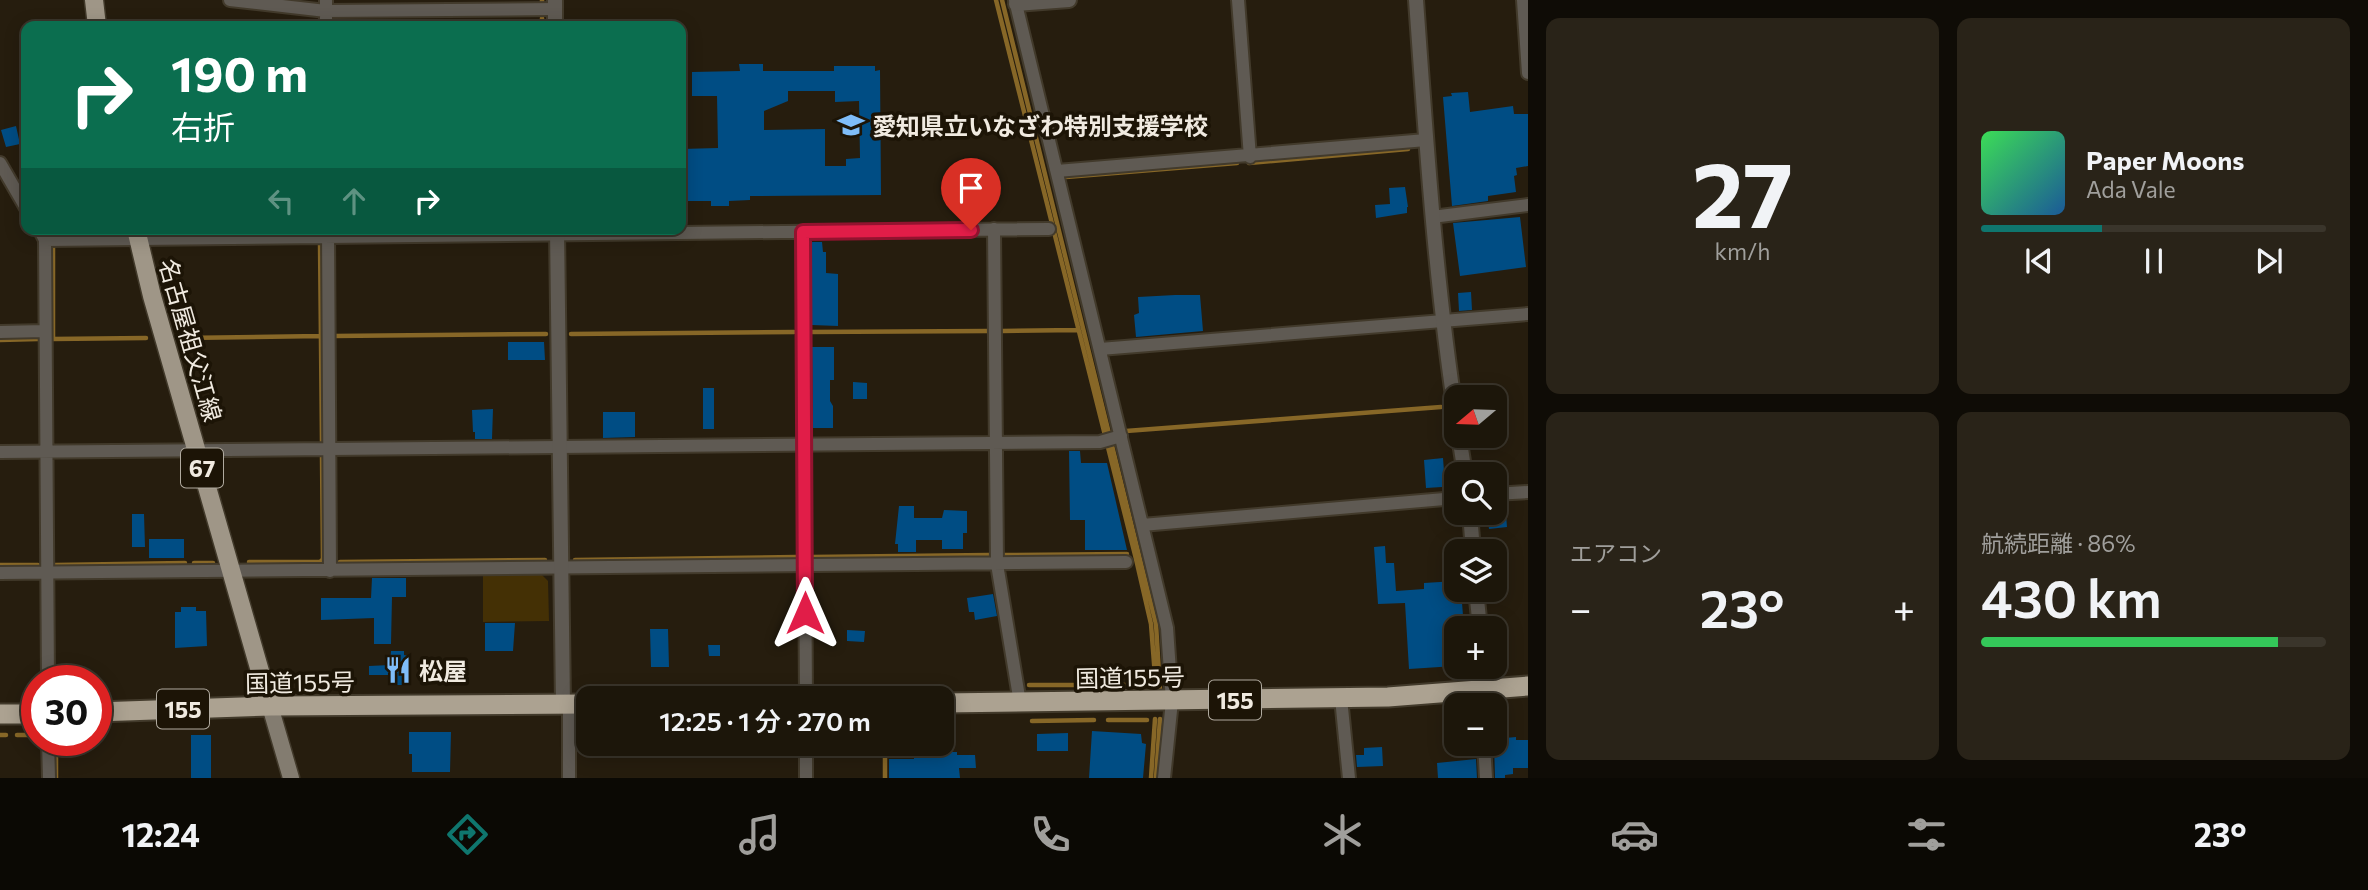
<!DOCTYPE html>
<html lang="ja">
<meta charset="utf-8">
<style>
:root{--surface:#1c160a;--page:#292318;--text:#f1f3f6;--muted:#a09f9c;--line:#3a352b;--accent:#0f766e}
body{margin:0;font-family:Commissioner,"Noto Sans JP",sans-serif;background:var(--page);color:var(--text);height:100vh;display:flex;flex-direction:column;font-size:26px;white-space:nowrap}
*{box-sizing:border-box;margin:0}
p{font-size:23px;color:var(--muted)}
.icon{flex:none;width:38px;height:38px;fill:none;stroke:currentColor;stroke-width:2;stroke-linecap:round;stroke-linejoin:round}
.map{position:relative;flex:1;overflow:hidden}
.panel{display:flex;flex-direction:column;gap:18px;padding:18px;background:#0f0c06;width:840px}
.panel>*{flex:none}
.hud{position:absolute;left:21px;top:21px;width:665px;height:214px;border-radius:14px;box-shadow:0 4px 18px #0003,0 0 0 2px var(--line);background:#0b6e4f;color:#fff;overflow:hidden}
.needle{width:46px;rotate:251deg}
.buttons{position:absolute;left:1444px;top:385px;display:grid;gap:14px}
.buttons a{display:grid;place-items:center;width:63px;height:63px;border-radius:14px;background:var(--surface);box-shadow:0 4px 18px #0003,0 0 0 2px var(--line);font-size:35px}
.speed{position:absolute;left:21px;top:665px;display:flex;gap:14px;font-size:35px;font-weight:700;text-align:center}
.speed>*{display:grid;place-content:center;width:91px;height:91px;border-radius:50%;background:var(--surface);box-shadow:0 4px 18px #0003,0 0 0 2px var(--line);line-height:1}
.speed .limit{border:10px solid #d22;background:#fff;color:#111}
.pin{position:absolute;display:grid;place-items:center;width:60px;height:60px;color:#fff;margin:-72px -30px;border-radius:50% 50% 50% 0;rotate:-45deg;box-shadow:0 0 7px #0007}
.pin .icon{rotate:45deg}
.me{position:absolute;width:77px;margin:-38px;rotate:0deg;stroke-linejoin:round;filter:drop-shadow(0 0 5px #0008)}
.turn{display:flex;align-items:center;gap:24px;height:147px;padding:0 35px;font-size:32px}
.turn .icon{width:91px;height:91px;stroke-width:2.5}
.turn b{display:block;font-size:49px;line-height:60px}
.lanes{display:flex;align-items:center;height:66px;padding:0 35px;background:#0003;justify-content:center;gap:35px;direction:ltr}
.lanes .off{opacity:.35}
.big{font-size:52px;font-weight:600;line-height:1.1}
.panel .card{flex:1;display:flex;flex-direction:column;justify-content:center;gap:10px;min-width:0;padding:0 24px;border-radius:14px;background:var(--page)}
.panel .dial{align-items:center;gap:0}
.dial b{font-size:91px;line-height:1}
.song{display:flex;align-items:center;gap:21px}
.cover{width:84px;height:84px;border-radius:10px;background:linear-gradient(135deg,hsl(130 70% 55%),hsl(210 70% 35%))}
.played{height:7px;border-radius:4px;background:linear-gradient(90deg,var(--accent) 35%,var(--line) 35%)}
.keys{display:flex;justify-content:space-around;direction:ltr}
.heat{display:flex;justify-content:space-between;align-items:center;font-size:38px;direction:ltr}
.charge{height:10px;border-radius:5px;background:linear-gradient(90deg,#34c759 86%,var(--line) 0)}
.panel .tiles{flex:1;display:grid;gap:18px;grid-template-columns:repeat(2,1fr)}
.trip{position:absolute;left:576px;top:686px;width:378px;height:70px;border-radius:14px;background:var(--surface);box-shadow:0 4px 18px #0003,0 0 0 2px var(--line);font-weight:600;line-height:70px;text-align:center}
.tabs{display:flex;height:112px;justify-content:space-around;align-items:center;background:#0b0904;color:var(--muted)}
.tabs .icon{width:49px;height:49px}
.tabs .active{color:var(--accent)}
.tabs b{font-size:32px;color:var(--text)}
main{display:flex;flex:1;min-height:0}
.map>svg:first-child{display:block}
.green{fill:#443005}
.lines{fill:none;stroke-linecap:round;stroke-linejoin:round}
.stream{stroke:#876727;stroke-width:4.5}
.building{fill:#004d84;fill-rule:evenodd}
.minor-casing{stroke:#423a2b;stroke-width:16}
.tertiary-casing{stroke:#423a2b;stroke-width:18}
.secondary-casing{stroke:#423a2b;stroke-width:19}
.primary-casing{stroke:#423a2b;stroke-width:21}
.trunk-casing{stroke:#423a2b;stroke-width:23}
.minor{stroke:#5f5a53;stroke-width:12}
.tertiary{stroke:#5f5a53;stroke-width:14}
.secondary{stroke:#837c70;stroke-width:16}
.primary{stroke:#9f9687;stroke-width:18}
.trunk{stroke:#aca291;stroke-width:19}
.route-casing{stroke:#92132f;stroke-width:18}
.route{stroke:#e11d48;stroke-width:12}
.labels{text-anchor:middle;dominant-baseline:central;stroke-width:7;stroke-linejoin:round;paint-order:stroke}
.shield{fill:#1c1406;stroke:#b0aa9f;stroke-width:2}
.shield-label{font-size:23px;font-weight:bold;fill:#f0eae0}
.poi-label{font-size:24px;font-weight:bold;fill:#f0eae0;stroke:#1c1406;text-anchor:start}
.street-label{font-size:24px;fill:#f0eae0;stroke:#1c1406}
</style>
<main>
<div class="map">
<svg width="1528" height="778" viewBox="0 0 1528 778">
<rect width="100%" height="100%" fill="#261d0e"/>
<path class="green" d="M541,574L548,581L549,621L483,622V575Z"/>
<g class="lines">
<path class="stream" d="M542,0V3
M996,0L1136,559L1151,624L1156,689
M1002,0L1156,624L1160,690
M542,18V26
M318,22V26
M1249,163L1408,149
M1066,177L1237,163
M51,229V232
M320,229V230
M320,242L322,442
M53,244V339
M1002,331L1078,330
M810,332L988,331
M571,334L794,332
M334,336L546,334
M183,338L321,336
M52,339L146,338
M0,340L38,339
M1126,431L1441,407
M1003,555L1127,554
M811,557L989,555
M575,560L796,557
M249,562H321
M320,562L323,559L322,457
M340,562L545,560
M194,563H213
M0,565H38
M55,565L185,563
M1029,685H1150
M1108,720H1147
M1032,721L1094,720
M0,735H6
M17,735H37
M56,740V778
M885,744V778
M1151,778L1155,719
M1156,778L1160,719"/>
</g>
<path class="building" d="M739,64H763V71H834V66H875V71L880,70L881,195L750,196V200L729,201V206H711V201H681V149L718,148L717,96H692V72L740,71ZM788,91H835V102L859,101L860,158L846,159V166H825V129L764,130V111L788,101Z
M1468,92L1470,112L1513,106L1514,114H1528V166L1516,168L1517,175L1514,176L1516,192L1488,196V201L1452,206L1443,97L1452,96L1451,93Z
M16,126L20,144L6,147L1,130Z
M1405,187L1408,207H1407V213L1376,218L1375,205L1390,204L1389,188Z
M1520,217L1526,267L1460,276L1453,223Z
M812,242H822L823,252H826V273L838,274V326L812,325Z
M1471,292L1472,310L1459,311L1458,293Z
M1175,295H1200L1203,331L1136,337L1134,315L1139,313L1138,297Z
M508,342H544L545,360H508Z
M812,347H834V380H830V401L833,406V428H813Z
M853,382L867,383V399H853Z
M703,388H714V429H703Z
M493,409L492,439H475V432H473L472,410Z
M603,412H635V437L603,438Z
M1069,451H1080L1081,463H1107L1127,550H1085V520H1070Z
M1443,458L1445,485H1442V487L1426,488L1424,460Z
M1505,502L1507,527L1489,529L1487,513H1494V503Z
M899,506H914V518H942L944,510L967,511V533H963V549H942V540H916V552H898V544H895Z
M132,514H144L145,547H132Z
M149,539H184V558H149Z
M1385,546L1386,563H1394L1396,591L1424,589V583L1456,581V590H1461L1464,628H1456L1455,666L1409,669L1405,603L1378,604L1374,547Z
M372,578H406V597H392L391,644H374V618L321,620V598H371Z
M993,594L997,616L975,620L974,612H969L967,598Z
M181,607H196V611H206L207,646L175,648V612H181Z
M485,623H515L513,651H485Z
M650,629H668L669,667H651Z
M847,630L865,631L864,642L847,641Z
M708,645H720V656H709Z
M391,651H404V655L408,656V685H390L391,675H369V666L390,665Z
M1092,731L1141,734L1142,743L1146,744L1143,778H1089Z
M409,732H451L450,772H412V754H409Z
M1068,733V751H1037V734Z
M191,735H211V778H191Z
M1516,737V740H1528V768H1513V774L1505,775V778H1495L1494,742H1506L1505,738Z
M1382,747L1383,766L1357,767L1356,755H1364V748Z
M914,752H957V755H975L976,768H959L960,778H889V759H914Z
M1476,759L1477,778H1438L1437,763Z"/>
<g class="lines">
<defs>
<path id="minor" d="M230,0L326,11L555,9
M326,0V26
M1015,0L1167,628L1172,701L1164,778
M1238,0L1250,157
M1523,0L1528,73
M0,163L26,208
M1057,171L1426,140
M1432,217L1528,205
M39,229L45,240L48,681
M994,229L997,564L1020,703
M328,230L330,571
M803,232L806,698
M45,240L1049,229
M0,332L45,331
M1100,349L1528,314
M0,452L1100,442L1121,436
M1494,494L1528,492
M1142,525L1456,498
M0,573L1126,562
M1341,698L1349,778
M569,704V778
M48,740L49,778
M806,744V778
M1484,744L1486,778"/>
<path id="tertiary" d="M555,0V26
M1416,0C1426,139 1435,278 1456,416
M1016,4L1069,0
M557,229L563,705
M1459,436L1465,474
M1470,513L1473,551
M1476,590L1480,628
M1483,667L1485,690"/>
<path id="secondary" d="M270,706L291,778"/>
<path id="primary" d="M94,0L97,26
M136,229L152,296L270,706"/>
<path id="trunk" d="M942,703L1388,697L1528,686
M96,712L270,706L588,704
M0,714H37"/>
</defs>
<use href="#minor" class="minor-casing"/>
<use href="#tertiary" class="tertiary-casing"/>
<use href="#secondary" class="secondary-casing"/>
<use href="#primary" class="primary-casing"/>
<use href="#trunk" class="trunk-casing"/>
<use href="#minor" class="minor"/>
<use href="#tertiary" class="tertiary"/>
<use href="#secondary" class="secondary"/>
<use href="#primary" class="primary"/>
<use href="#trunk" class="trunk"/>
</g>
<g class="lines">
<defs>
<path id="route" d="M805,613L803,232L971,230"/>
</defs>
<use href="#route" class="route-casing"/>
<use href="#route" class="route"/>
</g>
<defs>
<symbol id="school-bare" viewBox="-9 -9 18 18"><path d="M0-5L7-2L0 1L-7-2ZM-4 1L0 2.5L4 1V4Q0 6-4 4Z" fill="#7fbdf9" stroke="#1c1406" stroke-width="2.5" paint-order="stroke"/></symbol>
<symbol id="restaurant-bare" viewBox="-9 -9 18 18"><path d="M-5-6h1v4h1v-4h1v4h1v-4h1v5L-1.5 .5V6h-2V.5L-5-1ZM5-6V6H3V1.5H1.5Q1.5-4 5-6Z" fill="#7fbdf9" stroke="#1c1406" stroke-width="2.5" paint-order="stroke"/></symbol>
</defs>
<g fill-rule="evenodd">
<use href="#school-bare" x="832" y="106" width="38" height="38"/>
<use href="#restaurant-bare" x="379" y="651" width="38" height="38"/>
</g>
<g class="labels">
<g class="shield">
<rect x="181" y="448.5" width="42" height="39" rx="5"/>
<rect x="1209" y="680.5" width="52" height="39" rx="5"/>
<rect x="157" y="689.5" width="52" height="39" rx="5"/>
</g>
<g class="shield-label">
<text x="202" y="468">67</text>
<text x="1235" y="700">155</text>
<text x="183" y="709">155</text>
</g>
<g class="poi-label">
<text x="872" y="125">愛知県立いなざわ特別支援学校</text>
<text x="419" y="670">松屋</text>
</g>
<g class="street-label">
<text transform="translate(191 340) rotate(74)">名古屋祖父江線</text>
<text transform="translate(1130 677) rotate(-1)">国道155号</text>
<text transform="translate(300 682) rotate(-1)">国道155号</text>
</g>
</g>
</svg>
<div class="buttons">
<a><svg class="needle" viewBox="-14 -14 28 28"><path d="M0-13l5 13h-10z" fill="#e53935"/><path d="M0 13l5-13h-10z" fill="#a09f9c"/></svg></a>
<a><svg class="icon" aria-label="search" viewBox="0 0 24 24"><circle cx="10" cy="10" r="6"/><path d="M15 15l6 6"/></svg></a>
<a><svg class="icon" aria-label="layers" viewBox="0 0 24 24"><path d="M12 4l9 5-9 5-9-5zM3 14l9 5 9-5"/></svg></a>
<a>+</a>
<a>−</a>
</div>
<div class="speed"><div class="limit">30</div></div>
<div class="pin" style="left:971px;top:230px;background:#d93025"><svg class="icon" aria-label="arrive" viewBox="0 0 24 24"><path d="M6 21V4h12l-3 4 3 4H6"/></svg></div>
<svg class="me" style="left:805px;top:613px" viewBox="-20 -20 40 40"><path d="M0-17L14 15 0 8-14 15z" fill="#e11d48" stroke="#fff" stroke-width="4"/></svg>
<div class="trip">12:25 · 1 分 · 270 m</div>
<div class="hud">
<div class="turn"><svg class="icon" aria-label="right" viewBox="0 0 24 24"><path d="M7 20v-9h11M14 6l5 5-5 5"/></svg><div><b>190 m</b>右折</div></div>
<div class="lanes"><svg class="icon off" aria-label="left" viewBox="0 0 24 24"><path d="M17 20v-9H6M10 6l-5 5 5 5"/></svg><svg class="icon off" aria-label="ahead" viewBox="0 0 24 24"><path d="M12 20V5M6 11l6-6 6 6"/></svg><svg class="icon" aria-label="right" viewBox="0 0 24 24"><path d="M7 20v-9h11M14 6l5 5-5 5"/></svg></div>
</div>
</div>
<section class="panel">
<div class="tiles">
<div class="card dial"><b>27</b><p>km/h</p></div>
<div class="card">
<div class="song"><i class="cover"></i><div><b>Paper Moons</b><p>Ada Vale</p></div></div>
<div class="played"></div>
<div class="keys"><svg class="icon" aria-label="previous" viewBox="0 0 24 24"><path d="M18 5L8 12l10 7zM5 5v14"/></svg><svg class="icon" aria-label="pause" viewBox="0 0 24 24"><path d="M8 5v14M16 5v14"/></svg><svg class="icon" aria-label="next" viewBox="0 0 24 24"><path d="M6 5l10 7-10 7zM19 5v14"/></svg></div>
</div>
<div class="card"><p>エアコン</p>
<div class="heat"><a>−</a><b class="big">23°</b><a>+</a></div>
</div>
<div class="card"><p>航続距離 · 86%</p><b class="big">430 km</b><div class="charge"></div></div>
</div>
</section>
</main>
<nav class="tabs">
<b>12:24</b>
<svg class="icon active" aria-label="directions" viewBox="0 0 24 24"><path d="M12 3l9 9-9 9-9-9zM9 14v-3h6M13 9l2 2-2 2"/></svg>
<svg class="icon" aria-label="music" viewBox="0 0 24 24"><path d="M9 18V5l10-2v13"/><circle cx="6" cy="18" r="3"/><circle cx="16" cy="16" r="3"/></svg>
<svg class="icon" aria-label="phone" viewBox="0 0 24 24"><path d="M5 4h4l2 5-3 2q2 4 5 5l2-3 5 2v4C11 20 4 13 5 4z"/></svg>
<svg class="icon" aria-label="climate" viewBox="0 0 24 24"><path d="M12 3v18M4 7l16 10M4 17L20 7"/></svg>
<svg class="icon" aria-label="car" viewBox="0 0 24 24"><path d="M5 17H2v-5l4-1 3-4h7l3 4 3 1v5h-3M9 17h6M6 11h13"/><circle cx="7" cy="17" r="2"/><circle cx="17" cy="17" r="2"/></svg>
<svg class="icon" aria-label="filters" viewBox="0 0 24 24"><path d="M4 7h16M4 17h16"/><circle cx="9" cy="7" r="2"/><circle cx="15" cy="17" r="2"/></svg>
<b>23°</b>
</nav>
